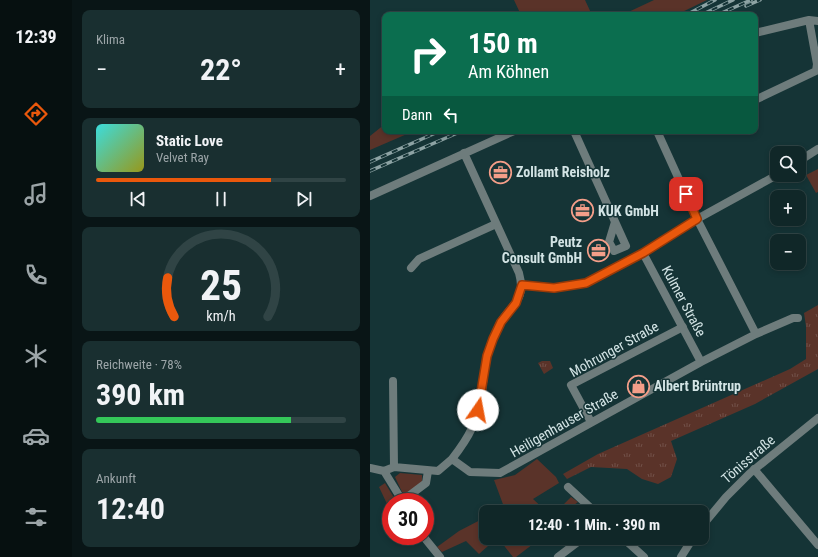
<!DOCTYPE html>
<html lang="de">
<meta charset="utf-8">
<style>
:root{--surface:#102728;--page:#192f30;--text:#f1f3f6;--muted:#9ca5a8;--line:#304445;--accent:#ea580c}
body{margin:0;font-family:"Roboto Condensed",sans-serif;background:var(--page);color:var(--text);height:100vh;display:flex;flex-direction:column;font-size:15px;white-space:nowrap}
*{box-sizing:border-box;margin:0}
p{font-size:13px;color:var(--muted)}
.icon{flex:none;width:22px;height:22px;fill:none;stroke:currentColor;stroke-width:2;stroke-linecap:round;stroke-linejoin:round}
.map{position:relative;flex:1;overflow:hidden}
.sheet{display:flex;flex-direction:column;gap:10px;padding:10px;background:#091516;width:298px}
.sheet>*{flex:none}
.top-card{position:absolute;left:12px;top:12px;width:376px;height:122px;border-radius:8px;box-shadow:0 2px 6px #0003,0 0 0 1px var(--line);background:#0b6e4f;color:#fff;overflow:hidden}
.tools{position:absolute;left:400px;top:146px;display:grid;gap:8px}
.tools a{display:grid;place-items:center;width:36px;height:36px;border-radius:8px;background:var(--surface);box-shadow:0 2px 6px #0003,0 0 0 1px var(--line);font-size:20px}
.speed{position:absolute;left:12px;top:493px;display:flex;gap:8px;font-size:20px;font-weight:700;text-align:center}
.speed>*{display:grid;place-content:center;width:52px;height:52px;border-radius:50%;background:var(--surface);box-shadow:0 2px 6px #0003,0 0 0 1px var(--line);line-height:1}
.speed .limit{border:6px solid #d22;background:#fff;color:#111}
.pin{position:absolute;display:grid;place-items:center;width:34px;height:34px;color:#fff;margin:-17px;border-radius:8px;box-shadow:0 2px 6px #0006}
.me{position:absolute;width:44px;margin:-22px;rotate:12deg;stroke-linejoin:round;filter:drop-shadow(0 0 3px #0008)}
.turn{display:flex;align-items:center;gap:14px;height:84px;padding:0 20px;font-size:18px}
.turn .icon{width:52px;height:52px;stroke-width:2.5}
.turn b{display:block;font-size:28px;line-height:34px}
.then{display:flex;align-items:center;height:38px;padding:0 20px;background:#0003;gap:8px;font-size:15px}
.big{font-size:30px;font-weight:700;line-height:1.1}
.sheet .widget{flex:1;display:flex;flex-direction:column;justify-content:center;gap:6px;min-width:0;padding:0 14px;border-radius:8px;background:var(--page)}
.sheet .dial{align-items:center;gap:0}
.dial svg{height:104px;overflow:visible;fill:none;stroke:var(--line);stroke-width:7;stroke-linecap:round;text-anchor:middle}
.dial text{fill:var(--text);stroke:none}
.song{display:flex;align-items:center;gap:12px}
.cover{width:48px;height:48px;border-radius:6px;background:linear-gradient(135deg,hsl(180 70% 55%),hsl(60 70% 35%))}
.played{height:4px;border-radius:2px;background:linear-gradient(90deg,var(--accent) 70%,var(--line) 70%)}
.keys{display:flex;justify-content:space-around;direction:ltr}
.heat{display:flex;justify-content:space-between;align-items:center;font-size:22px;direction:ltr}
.charge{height:6px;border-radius:3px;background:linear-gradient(90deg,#34c759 78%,var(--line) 0)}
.trip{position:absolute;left:109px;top:505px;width:230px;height:40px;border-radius:8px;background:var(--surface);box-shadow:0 2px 6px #0003,0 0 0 1px var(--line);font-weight:700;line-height:40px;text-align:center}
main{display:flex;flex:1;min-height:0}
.dock{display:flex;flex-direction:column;width:72px;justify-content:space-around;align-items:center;background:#061010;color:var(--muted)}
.dock .icon{width:28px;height:28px}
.dock .on{color:var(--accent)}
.dock b{font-size:18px;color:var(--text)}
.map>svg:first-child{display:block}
.grass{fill:#5a3329}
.park{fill:url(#park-tufts)}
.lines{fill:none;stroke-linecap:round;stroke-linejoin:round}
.minor{stroke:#6e7c7c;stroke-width:8}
.rail-casing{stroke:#8da3a4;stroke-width:3.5}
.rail{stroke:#153436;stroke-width:2;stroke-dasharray:6;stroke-linecap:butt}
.route-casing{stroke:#983908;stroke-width:10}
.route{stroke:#ea580c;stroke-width:7}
.labels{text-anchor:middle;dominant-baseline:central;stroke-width:3;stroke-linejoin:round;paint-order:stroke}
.poi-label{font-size:14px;font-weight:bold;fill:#d3e4e5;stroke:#153436;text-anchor:start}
.street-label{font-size:14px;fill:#d3e4e5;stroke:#153436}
</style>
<main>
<nav class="dock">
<b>12:39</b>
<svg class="icon on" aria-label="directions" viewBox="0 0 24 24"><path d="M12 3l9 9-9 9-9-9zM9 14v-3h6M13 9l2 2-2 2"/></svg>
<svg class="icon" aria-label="music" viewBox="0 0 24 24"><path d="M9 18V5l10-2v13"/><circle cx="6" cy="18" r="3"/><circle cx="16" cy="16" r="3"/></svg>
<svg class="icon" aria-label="phone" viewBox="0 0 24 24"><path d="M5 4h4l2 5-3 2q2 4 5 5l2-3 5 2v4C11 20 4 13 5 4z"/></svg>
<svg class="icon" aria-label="climate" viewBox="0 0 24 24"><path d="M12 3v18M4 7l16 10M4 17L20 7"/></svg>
<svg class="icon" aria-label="car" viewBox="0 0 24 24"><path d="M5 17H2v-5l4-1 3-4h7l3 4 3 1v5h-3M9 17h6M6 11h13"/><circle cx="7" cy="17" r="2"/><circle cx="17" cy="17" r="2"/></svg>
<svg class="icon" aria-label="filters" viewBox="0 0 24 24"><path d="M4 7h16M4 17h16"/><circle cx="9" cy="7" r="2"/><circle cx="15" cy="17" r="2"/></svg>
</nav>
<section class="sheet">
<div class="widget"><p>Klima</p>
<div class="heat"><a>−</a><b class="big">22°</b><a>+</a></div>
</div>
<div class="widget">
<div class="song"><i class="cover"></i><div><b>Static Love</b><p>Velvet Ray</p></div></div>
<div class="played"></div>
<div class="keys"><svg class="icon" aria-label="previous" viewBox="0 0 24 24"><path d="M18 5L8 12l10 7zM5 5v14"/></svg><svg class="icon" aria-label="pause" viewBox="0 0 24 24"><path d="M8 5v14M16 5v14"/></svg><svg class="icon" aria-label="next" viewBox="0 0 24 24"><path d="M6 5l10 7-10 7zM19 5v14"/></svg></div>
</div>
<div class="widget dial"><svg viewBox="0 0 100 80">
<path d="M14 69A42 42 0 1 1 86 69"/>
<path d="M14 69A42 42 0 0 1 9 39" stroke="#ea580c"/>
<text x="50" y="56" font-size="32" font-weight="700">25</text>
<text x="50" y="72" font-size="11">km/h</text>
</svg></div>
<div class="widget"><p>Reichweite · 78%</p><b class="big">390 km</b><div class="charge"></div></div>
<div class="widget"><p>Ankunft</p><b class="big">12:40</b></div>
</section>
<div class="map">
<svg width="448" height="557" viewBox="0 0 448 557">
<defs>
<pattern id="park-tufts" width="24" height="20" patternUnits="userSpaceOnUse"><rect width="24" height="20" fill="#5a3329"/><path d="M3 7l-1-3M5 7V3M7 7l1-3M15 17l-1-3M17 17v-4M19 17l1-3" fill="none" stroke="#715048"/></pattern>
</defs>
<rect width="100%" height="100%" fill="#153436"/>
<path class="grass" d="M144,0H215L222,15H151Z
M284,0H337L306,15H252Z
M15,124V131H44L0,150V136Z
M448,169V192L446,193L436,175Z
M167,459L186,477L189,483L163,499L177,512H125L134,507L124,480L145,475Z
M30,473L52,475V482L38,493L32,492L25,477Z
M15,483L26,501L21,502L18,506L9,487Z
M201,497L208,502L195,512H186Z
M116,517V538H127L109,554L96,541L72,552L67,547L89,531Z
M128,538H171L146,557H143Z"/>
<path class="park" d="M448,305V369L385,404L301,441L307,459L301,477L288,484L272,479L257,469L221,467L197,479L193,474L228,454L420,369L436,359V326L434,313Z
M172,361H180L183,368L174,374L168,363Z"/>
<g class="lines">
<path class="minor" d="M385,33L439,20L448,21
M385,100L446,71L447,64L439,20
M204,131L256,246L244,251L239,242L245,222
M287,131L327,219L386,334
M429,161L448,149
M0,196L144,131
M273,253L331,362
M41,268L49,259L126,224
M152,285L183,288L216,283L273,253L327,219L407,175
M23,381L24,467
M221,422L201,385L313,327
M82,459C89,450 97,439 102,428C113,406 112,380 117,356C120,345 124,335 129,325C140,304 157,302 149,273L94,153
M0,468L14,471L33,502
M384,469L448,545
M14,471L24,467L68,471L82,459L100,472L130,473L331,362L386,334L423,318H428
M198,487L225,512
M32,501L56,483L58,471
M332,526L356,497L380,473L448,418
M53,536L70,557
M253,538L274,557
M188,557L213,538
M311,557L323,538"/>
<defs>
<path id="rail" d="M376,6L390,0
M316,15L345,0
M331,15L363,0
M347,15L381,0
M0,162L70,131
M0,171L92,131"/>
</defs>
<use href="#rail" class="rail-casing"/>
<use href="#rail" class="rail"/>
</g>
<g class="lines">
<defs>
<path id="route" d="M108,410L117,356L123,339L131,322L146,303L152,285L184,288L216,283L273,253L327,219L316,194"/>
</defs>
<use href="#route" class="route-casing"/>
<use href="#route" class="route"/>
</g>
<defs>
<symbol id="office-ring" viewBox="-11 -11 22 22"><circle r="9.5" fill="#153436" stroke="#f49e89" stroke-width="1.5"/><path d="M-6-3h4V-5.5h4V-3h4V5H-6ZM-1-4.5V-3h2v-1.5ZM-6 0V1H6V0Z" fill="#f49e89"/></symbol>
<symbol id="shop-ring" viewBox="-11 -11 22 22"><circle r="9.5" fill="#153436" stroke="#f49e89" stroke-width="1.5"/><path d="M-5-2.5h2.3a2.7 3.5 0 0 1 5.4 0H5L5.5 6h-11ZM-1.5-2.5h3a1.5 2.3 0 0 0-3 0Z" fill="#f49e89"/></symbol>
</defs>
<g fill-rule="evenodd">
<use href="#office-ring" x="118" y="160" width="25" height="25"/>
<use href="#office-ring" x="200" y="198" width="25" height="25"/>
<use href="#office-ring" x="216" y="238" width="25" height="25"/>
<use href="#shop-ring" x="256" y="374" width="25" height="25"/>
</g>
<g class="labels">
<g class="poi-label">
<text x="146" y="172">Zollamt Reisholz</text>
<text x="228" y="211">KUK GmbH</text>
<text x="212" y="242" text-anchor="end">Peutz<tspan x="212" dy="16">Consult GmbH</tspan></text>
<text x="284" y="386">Albert Brüntrup</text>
</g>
<g class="street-label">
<text transform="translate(314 301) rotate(62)">Kulmer Straße</text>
<text transform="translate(244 349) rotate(-29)">Mohrunger Straße</text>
<text transform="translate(194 423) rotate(-30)">Heiligenhauser Straße</text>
<text transform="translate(378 459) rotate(-41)">Tönisstraße</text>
</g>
</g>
</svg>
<div class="tools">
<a><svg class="icon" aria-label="search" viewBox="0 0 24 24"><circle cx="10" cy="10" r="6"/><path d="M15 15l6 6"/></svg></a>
<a>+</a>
<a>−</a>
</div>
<div class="speed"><div class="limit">30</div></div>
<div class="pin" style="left:316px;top:194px;background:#d93025"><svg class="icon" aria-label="arrive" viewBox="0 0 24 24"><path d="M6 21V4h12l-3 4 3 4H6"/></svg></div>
<svg class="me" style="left:108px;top:410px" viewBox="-20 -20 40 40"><circle r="19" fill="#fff"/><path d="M0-13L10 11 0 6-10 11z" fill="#ea580c"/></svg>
<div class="trip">12:40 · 1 Min. · 390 m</div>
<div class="top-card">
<div class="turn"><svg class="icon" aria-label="right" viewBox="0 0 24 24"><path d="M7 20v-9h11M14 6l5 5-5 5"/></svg><div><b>150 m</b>Am Köhnen</div></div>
<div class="then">Dann<svg class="icon" aria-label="left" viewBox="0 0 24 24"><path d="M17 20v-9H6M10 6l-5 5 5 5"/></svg></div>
</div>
</div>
</main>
